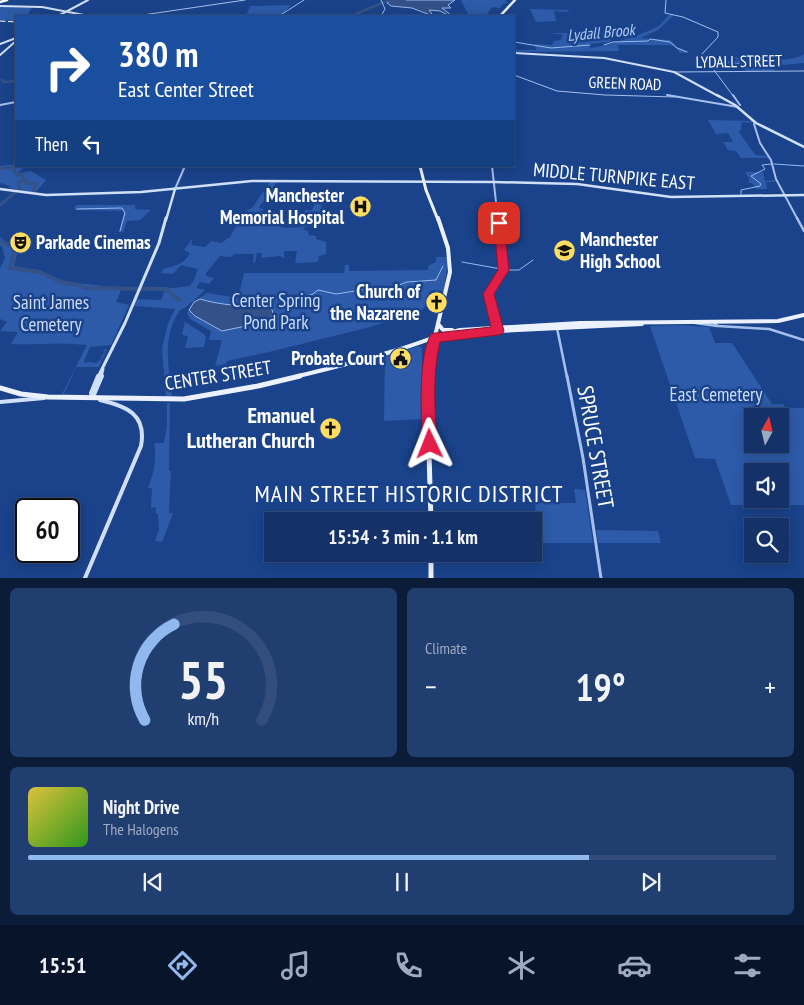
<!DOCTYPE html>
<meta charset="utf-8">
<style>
:root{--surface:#143268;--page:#213e71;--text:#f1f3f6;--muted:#9daac0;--line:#334d7c;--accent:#90b9f0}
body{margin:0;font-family:"PT Sans Narrow",sans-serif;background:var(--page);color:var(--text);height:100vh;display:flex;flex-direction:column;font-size:19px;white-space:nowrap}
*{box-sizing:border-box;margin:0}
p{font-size:16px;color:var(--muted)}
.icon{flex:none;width:28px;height:28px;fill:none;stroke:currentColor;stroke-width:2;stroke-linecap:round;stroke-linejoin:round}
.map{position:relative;height:578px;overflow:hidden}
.side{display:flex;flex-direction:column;gap:10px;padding:10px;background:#0b1c39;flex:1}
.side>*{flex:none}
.hud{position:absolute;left:15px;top:15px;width:500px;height:152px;border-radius:0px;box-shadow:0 2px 12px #0003,0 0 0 1px var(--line);background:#1a4fa0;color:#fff;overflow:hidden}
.needle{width:32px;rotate:8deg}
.buttons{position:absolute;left:744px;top:408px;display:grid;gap:10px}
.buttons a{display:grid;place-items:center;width:45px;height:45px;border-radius:0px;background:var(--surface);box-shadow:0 2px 12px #0003,0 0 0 1px var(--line);font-size:25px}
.speed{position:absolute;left:15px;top:498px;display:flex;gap:10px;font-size:25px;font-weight:700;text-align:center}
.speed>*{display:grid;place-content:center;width:65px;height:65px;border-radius:50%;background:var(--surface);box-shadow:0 2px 12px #0003,0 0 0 1px var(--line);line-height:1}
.speed .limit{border:2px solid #111;border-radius:8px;background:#fff;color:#111}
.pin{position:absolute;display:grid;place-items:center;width:42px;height:42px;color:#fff;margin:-21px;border-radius:10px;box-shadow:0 2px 8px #0006}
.me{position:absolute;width:55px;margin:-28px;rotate:358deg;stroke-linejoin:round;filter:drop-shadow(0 0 4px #0008)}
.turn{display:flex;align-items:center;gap:18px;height:105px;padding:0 20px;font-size:22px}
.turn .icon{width:65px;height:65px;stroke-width:2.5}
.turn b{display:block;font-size:35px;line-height:42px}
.then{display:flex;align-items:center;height:48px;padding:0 20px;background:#0003;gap:10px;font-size:19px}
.big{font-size:38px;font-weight:700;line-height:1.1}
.side .widget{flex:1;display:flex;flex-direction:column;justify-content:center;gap:8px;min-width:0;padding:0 18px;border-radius:8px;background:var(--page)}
.side .dial{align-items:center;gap:0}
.dial svg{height:130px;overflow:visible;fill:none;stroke:var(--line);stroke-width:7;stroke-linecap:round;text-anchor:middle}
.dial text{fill:var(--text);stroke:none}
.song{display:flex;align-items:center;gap:15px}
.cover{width:60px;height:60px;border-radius:8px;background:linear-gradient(135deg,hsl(50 70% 55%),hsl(110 70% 35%))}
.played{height:5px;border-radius:2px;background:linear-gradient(90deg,var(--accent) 75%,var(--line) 75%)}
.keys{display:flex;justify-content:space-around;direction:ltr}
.heat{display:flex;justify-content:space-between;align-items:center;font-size:28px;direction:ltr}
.side .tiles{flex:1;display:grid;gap:10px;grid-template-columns:1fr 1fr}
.widget:last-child{grid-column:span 2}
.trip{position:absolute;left:264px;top:512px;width:278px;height:50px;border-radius:0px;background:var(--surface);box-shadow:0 2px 12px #0003,0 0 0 1px var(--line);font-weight:700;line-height:50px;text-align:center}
.dock{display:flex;height:80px;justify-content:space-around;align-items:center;background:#08142a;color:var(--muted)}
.dock .icon{width:35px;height:35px}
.dock .current{color:var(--accent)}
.dock b{font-size:22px;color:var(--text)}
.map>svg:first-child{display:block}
.green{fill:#2d5ba9;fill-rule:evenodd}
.water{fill:#345287;stroke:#97b9ef}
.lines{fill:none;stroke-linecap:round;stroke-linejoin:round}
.stream{stroke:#97b9ef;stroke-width:1}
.canal{stroke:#345287;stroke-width:1}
.river-far2{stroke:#345287;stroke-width:2.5}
.river-far1{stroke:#345287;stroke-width:3}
.river{stroke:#345287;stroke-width:4}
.tertiary-far3{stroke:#a5c0ed;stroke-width:1}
.tertiary-far2{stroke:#a5c0ed;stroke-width:2}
.tertiary-far1{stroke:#a5c0ed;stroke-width:2.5}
.tertiary{stroke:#a5c0ed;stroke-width:3}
.secondary-far3{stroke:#d1e0f9;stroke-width:2}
.secondary-far2{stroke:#d1e0f9;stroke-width:2.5}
.secondary-far1{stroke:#d1e0f9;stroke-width:3}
.secondary{stroke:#d1e0f9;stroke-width:4}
.primary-far3{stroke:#ebf1ff;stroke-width:2.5}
.primary-far2{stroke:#ebf1ff;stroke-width:3}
.primary-far1{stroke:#ebf1ff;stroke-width:4}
.primary{stroke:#ebf1ff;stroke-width:5}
.motorway{stroke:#fff;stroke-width:2.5}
.rail{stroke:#fff;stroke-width:1;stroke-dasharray:5.5 2.5;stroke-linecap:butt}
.route{fill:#e11d48;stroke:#92132f}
.labels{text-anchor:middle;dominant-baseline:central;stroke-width:5;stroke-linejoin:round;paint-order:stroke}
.far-water-label{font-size:16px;font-style:italic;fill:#b0caf4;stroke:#1a438b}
.far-street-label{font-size:16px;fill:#fff;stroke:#1a438b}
.street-label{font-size:19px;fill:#fff;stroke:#1a438b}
.poi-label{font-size:19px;font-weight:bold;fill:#fff;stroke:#1a438b;text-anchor:end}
.park-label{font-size:19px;fill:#cadcfa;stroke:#1a438b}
.near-poi-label{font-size:22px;font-weight:bold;fill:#fff;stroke:#1a438b;text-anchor:end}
.near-street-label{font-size:22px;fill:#fff;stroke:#1a438b}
.near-neighbourhood-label{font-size:24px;letter-spacing:1px;fill:#fff;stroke:#1a438b}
</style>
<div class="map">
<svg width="804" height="578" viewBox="0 0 804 578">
<rect width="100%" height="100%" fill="#1a438b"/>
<path class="green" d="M461,0H507L505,2L510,3L503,4L500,8L492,7L487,14H468Z
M291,5L281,16H246L250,6Z
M0,7H32L27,16H16V21L0,20Z
M530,9L570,10L567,12L554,11L556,21L536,22Z
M670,14L674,15L658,30L641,38L670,40L677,47L690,52L680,53L674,46L669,45H618L619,51L514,52V50H536L535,44L552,45L554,41L561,40L563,35L550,33H609L612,39L610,42L588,44L591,48L611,44L646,32L659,26Z
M804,54V63L770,66L775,71H746L741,66L712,64L708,60L738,61L734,57C752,58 790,64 804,54Z
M708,120L752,121L753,123L742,122L741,129L739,132L755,155L768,156V158H741L736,151L728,150L723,142H733L728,133L716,134Z
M16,164V166H27L18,172L19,173L31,171L46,180L35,193L9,188L10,186L0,183V166Z
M745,172H763L765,181L775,180L776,182H766L767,189H756L752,183H749L748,181L750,180Z
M270,182H277L273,186L275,188L271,191L275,193H270L260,206L259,208L263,209V211L257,212L261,217L269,216L273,221L269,224L286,228L301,227L303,223L300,220L302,217L298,216H302L305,210H312L319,194L323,196L324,199L318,219H310V222L303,229L308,231L309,235L316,236V239L326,242V254L319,256L318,262L295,263L297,251H284V258L280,256L261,258L262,253H257L255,263H253L254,254H234L231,257L220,256L206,273V276L214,278L209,284L200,282L196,288L205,290C200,295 185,309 180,310C161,338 169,366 172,397L166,398L162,348L168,324L175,309L134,306L136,299L161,300L165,290L145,289L144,287L174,288L190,286L194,280L198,269L181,265L173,274L161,273L163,269C174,266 184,265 190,253L184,250L193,238L191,245L205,247L211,241L221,243L230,237L239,221L245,219L246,211L252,208Z
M77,205H135V209L151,210L140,220L127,221L123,232H119L124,211L76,210L74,208Z
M0,237L5,242L19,247L14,266L40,271L67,282L122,288L116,302L129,305L111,345L90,347L84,361V363L89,362L97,363L102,358L100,357L102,356L105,351L103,350L107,349L99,367H76L64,394H62L87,345C61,342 37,345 11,344L18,332L0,331L7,322L0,319V269L5,258L2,246H0Z
M436,257H448L444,291L433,290L429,292L427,303L430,304L425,306L418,315L406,316L366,328L269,352L227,361L226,364L215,366L222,340H209L211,331L190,319L187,313L194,302L207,293L238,298L244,273H344L345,265H349V271L428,270V266L436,262Z
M185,322L204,334L206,338L204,347L187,348L185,347L188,337L182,334Z
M681,325L709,327L715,343H732L772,404H783L785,408H804V505H731L715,459L695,458L650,326ZM752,416H780V444H752ZM752,471H780V499H752Z
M419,346L422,348V419L384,421L385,356Z
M167,403H170L169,471H171L169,513H173L162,542L155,541L159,530L158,514L156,513V507L151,508L152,488H148C154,473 157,459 154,443H164L167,425Z
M574,489L585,490L593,543H533L538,542L537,528H533L532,521H511V518H536L535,503H576Z
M596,530L658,531L661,543H598Z"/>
<path class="water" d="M392,0H455L448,5L451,8H442L451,15L446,16V14L440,11L429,10L432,14L430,15L412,8L391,6L387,3Z
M200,299C219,305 251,308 270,304L273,313L269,320L265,322L222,331L195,316L189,310L194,302Z"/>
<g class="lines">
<path class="stream" d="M279,16L304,0
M514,42L551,48L590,45
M604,45L613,42L648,41L650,39L670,42L677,48L687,52
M708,60L740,64
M713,62L724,63
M774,164L804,166
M741,194V190L760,186L761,184L751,176L765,169L762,165L771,164
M77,209L122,208L125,213L120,231
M462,262L501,269
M505,270H519L533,260
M283,302L313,294L318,290L336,294L374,288H391L407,282L436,280L443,266"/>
<path class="canal" d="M740,64L743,65"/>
<path class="river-far2" d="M351,16L387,1L405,0
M2,80L4,82L16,81"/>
<path class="river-far1" d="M0,169L12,167L17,175H23L24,180L28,181L25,183L37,184L33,189L34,191
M0,205L20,188L18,183L25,180"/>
<path class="river" d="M0,241L15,248L10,268L40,272L60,282L80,285L84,288L166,289L179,300"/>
<path class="tertiary-far3" d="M381,0L385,9L381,16
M666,0L665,13L683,17L718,32V37L702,54L734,97
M136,16L245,0
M674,72L804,71
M514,75L557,91L605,95L675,97"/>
<path class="tertiary-far2" d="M667,95L738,107
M733,95L740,105
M0,105L16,102
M754,124L760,143L771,160L776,179L798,220
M492,166L498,220
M175,189L185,166"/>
<path class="tertiary-far1" d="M797,218L804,231
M713,322L718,326L769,329L804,340
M695,323L717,326
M497,328L488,294L503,270L498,218
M557,328L567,377"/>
<path class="tertiary" d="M567,376L583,458L601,578"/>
<path class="secondary-far3" d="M0,6L42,7L84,15
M82,15L99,16
M58,16L88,0
M0,44L16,38
M514,53L604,58L674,72L720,97
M0,55L16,41"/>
<path class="secondary-far2" d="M717,95L735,105L756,123L804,147
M0,189L46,195L141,192L252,181L494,182L577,184L671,197L804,195
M166,220L175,189"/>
<path class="secondary-far1" d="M98,377L125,323L159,243L166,218
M101,377L103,369"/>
<path class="secondary" d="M92,397L91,393L98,376
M93,397L102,376
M0,402L44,398
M85,578L141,446C147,414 126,406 100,400"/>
<path class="primary-far3" d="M500,16L515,0"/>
<path class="primary-far2" d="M420,166L426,190L438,220"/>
<path class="primary-far1" d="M439,325L443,330H452
M440,337L478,332L642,324
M295,377C331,368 368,359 404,348C423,342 441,334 460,330L580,323L778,321L804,315
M429,377L433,345L450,272L448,248L438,218"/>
<path class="primary" d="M429,376L428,418L431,521
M0,388L21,394L48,397L184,399L258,386L300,376
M431,554V578"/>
<path class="motorway" d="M0,2L7,0"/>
<path class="rail" d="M0,21L16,22"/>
</g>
<path class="route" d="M499,220L504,223L509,270L494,294L504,331L502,334L498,335L440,342C432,375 435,410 437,444L435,449L430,450L424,449L422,444C422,415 417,360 431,334L435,333L491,327L483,294L498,270L494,223Z"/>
<defs>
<symbol id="hospital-disc" viewBox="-11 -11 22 22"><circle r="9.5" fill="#ffdd61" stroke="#1a438b"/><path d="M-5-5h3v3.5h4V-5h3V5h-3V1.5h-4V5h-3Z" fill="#111"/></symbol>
<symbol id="theatre-disc" viewBox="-11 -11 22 22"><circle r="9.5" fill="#ffdd61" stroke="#1a438b"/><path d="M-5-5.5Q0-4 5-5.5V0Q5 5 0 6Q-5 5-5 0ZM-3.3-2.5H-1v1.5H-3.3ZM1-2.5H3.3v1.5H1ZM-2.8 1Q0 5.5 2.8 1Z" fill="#111"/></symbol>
<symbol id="school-disc" viewBox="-11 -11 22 22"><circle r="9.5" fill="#ffdd61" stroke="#1a438b"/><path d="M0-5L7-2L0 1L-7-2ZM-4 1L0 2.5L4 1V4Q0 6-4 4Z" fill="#111"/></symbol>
<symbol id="church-disc" viewBox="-11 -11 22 22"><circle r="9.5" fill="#ffdd61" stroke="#1a438b"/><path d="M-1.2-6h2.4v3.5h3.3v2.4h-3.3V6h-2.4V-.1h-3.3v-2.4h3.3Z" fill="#111"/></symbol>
<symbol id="civic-disc" viewBox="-11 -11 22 22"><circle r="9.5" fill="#ffdd61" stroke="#1a438b"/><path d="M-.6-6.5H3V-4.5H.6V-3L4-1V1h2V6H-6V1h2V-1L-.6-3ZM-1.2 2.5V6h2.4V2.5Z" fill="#111"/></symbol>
</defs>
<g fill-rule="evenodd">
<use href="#hospital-disc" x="348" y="194" width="25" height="25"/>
<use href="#theatre-disc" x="8" y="230" width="25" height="25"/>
<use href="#school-disc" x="552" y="238" width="25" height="25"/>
<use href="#church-disc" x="424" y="290" width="25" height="25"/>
<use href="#civic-disc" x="388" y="346" width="25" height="25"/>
<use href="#church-disc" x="318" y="416" width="25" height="25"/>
</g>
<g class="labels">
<g class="far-water-label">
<text transform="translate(601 32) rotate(-5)">Lydall Brook</text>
</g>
<g class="far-street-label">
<text transform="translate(739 61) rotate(-1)">LYDALL STREET</text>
<text transform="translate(625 83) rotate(2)">GREEN ROAD</text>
</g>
<g class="street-label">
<text transform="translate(614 176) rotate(5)">MIDDLE TURNPIKE EAST</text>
<text transform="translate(218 375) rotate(-9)">CENTER STREET</text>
</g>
<g class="poi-label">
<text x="344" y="195">Manchester<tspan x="344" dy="22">Memorial Hospital</tspan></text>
<text x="580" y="239" text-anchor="start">Manchester<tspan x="580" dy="22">High School</tspan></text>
<text x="36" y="242" text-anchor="start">Parkade Cinemas</text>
<text x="420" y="291">Church of<tspan x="420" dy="22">the Nazarene</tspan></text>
<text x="384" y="358">Probate Court</text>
</g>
<g class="park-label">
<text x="276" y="300">Center Spring<tspan x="276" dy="22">Pond Park</tspan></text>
<text x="51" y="302">Saint James<tspan x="51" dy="22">Cemetery</tspan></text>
<text x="716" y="394">East Cemetery</text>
</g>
<g class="near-poi-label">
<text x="315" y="415">Emanuel<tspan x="315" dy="25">Lutheran Church</tspan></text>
</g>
<g class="near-street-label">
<text transform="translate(596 447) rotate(80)">SPRUCE STREET</text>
</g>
<g class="near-neighbourhood-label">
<text x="409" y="493">MAIN STREET HISTORIC DISTRICT</text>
</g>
</g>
</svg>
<div class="buttons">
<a><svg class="needle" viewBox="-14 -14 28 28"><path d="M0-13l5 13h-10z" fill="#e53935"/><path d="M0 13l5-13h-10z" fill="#9daac0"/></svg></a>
<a><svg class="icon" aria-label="sound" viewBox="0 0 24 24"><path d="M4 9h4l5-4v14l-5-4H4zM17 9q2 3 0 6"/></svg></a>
<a><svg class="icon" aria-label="search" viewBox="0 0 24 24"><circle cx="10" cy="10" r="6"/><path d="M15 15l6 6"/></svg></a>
</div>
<div class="speed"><div class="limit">60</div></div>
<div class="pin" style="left:499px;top:223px;background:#d93025"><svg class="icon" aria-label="arrive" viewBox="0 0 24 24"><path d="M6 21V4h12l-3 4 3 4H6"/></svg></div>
<svg class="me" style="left:430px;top:444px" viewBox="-20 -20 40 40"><path d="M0-17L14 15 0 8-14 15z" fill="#e11d48" stroke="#fff" stroke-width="4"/></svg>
<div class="trip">15:54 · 3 min · 1.1 km</div>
<div class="hud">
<div class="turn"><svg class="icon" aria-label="right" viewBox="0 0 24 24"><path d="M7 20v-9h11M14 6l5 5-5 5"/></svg><div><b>380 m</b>East Center Street</div></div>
<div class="then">Then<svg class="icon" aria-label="left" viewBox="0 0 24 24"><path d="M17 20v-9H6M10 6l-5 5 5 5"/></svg></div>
</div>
</div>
<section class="side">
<div class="tiles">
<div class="widget dial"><svg viewBox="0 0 100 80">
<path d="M14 69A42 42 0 1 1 86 69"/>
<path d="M14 69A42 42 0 0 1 32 10" stroke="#90b9f0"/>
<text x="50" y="56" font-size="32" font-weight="700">55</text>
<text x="50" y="72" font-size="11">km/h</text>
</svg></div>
<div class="widget"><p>Climate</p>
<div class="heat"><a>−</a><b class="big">19°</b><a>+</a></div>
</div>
<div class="widget">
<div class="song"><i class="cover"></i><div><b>Night Drive</b><p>The Halogens</p></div></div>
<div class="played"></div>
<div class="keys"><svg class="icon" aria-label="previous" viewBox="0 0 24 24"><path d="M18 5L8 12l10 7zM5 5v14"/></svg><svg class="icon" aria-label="pause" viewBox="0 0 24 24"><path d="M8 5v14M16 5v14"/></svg><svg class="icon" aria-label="next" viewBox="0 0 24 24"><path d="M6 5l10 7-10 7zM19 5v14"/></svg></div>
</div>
</div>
</section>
<nav class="dock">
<b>15:51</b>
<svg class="icon current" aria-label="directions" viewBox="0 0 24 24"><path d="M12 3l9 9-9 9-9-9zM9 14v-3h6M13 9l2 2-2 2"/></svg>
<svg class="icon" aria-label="music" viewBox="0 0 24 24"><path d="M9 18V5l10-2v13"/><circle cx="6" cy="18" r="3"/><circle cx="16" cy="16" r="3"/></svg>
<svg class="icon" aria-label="phone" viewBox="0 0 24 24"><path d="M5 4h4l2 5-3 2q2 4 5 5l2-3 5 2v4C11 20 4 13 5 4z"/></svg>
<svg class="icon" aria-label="climate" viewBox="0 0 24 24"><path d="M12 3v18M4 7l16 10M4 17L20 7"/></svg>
<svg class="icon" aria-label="car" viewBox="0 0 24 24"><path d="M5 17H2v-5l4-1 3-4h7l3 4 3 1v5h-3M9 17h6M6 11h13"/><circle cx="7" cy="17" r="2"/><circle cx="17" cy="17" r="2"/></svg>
<svg class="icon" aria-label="filters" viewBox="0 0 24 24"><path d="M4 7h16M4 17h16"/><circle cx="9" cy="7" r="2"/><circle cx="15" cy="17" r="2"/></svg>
</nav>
